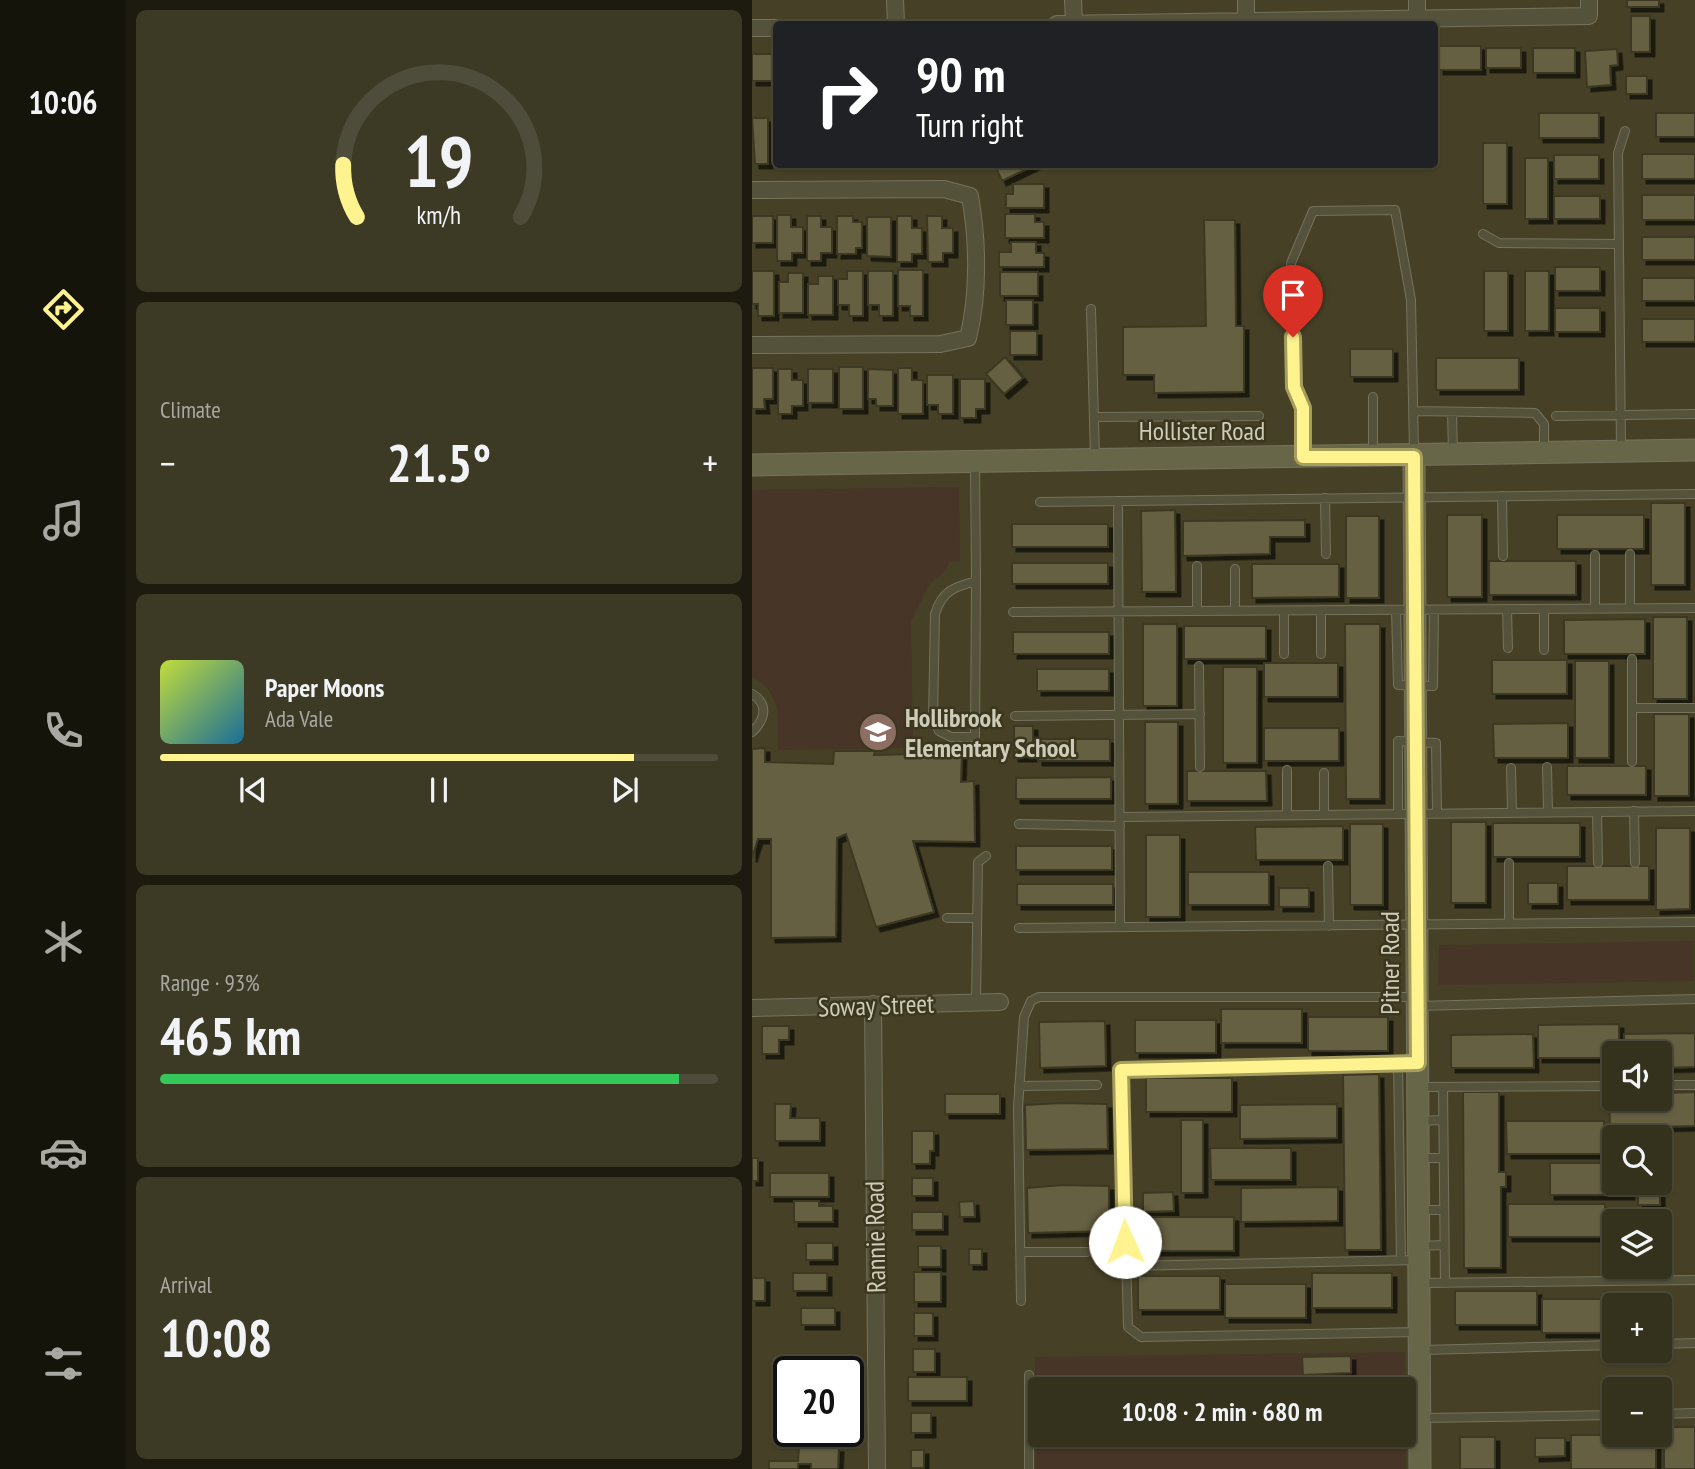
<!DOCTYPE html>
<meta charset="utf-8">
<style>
:root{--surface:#34311c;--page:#3c3925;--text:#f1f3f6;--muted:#a9a9a3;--line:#4e4c3b;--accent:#fef38e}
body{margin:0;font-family:"PT Sans Narrow",sans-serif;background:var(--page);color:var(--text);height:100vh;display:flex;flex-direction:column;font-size:26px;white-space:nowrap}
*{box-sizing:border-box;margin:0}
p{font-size:23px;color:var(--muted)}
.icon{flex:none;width:38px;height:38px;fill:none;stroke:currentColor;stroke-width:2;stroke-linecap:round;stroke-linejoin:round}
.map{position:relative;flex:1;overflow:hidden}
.side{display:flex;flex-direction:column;gap:10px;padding:10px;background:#1d1b0f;width:626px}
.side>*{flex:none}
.guide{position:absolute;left:21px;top:21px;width:665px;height:147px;border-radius:7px;box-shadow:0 2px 5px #0004,0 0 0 2px var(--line);background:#202124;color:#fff;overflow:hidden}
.tools{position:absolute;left:850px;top:1041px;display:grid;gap:14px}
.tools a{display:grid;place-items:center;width:70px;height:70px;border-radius:7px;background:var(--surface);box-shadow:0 2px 5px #0004,0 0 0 2px var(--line);font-size:35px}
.speed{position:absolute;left:21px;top:1356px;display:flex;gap:14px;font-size:35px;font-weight:700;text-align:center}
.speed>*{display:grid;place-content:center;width:91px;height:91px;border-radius:50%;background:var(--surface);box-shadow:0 2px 5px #0004,0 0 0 2px var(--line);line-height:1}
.speed .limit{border:4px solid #111;border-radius:10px;background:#fff;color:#111}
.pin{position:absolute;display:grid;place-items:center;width:60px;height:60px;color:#fff;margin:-72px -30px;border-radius:50% 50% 50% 0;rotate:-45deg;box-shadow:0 0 7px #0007}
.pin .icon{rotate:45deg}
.me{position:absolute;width:77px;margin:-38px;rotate:358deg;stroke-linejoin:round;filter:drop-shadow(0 0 5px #0008)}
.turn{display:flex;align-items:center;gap:24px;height:147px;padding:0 28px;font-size:32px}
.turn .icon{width:91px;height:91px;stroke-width:2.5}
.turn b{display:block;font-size:49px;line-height:60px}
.big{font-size:52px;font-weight:800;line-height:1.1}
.side .card{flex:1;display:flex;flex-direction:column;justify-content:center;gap:10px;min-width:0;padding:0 24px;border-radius:10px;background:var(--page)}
.side .dial{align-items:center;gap:0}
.dial svg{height:182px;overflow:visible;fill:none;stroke:var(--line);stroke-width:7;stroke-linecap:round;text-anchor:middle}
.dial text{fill:var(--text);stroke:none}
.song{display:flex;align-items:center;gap:21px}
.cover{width:84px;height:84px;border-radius:10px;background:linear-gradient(135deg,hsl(70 70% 55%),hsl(200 70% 35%))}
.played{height:7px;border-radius:4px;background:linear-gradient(90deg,var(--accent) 85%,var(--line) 85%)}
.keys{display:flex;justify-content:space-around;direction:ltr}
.heat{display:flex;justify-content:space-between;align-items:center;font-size:38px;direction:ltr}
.charge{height:10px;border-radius:5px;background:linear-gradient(90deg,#34c759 93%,var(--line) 0)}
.trip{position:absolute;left:276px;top:1377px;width:388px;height:70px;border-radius:7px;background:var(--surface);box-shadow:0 2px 5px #0004,0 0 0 2px var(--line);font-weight:800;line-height:70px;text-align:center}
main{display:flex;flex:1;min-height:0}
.dock{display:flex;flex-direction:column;width:126px;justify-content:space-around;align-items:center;background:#15140b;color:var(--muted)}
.dock .icon{width:49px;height:49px}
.dock .current{color:var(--accent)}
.dock b{font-size:32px;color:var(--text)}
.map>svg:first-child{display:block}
.green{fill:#473528;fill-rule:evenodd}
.building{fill:#656042;stroke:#3d3921;stroke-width:2;filter:url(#shadow)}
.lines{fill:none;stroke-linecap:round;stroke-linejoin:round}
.lane-casing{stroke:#75725d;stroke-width:10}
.street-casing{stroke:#75725d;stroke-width:18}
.secondary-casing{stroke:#75725d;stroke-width:23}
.lane{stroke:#55523b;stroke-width:8}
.street{stroke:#55523b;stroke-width:16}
.secondary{stroke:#686649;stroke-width:21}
.route-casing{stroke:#a59e5c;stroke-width:18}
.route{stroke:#fef38e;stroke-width:12}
.labels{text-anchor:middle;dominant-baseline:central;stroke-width:5;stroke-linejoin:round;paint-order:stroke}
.street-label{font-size:26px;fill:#ceccb9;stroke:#3b371f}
.poi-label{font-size:26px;font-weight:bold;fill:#ceccb9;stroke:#3b371f;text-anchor:start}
</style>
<main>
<nav class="dock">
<b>10:06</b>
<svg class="icon current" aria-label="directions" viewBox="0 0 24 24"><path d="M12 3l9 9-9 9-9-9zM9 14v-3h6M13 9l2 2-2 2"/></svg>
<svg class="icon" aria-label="music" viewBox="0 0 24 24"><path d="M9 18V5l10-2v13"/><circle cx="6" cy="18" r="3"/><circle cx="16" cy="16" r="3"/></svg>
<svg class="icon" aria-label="phone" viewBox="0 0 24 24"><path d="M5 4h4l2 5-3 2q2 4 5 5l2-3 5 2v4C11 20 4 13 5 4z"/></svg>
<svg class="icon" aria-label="climate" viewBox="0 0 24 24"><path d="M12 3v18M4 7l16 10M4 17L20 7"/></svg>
<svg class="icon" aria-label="car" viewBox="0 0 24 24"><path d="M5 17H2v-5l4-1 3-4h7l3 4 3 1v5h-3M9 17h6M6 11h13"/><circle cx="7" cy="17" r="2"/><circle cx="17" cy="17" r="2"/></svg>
<svg class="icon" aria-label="filters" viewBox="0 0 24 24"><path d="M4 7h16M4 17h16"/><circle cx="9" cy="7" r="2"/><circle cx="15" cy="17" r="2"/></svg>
</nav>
<section class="side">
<div class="card dial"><svg viewBox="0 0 100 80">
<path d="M14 69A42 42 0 1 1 86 69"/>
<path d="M14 69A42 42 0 0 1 8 46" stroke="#fef38e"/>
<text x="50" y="56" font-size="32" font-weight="700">19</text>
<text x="50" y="72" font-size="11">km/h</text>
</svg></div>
<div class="card"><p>Climate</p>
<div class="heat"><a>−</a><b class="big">21.5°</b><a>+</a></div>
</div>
<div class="card">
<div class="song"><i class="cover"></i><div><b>Paper Moons</b><p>Ada Vale</p></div></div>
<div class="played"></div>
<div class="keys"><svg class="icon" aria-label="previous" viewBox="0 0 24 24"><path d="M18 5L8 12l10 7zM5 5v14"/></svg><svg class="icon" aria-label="pause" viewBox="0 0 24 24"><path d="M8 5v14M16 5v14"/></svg><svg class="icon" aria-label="next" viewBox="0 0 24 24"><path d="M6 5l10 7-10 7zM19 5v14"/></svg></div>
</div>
<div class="card"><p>Range · 93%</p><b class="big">465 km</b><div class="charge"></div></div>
<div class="card"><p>Arrival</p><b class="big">10:08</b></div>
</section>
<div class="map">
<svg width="943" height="1469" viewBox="0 0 943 1469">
<defs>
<filter id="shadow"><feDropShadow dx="4.5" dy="4.5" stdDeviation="0" flood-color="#0009"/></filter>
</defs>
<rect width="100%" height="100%" fill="#464126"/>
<path class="green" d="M207,487L208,561L197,562L194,570L177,585L159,621L161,748L26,750C26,720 31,693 0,677V490Z
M942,941V981L686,985L687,945Z
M653,1352L654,1469H284L283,1357ZM289,1390H653V1435H289Z"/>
<path class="building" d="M875,0H907V7H875Z
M879,16H898V52H879Z
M687,46H729V70H687Z
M734,48H769V68H734Z
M781,48H823V73H781Z
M865,49L866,65L858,66L859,85L835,87L833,51Z
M0,54H24V81H0Z
M874,76H895V94H874Z
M787,113H847V138H787Z
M904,113H943V137H904Z
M0,118H16V164H3Z
M731,143H755V204H731Z
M890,154H943V179H890Z
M802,155H847V179H802Z
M773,158H796V219H773Z
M252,164H285L250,181L244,168Z
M261,184H292V208H254V194H261Z
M890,195H943V220H890Z
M802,196H848V219H802Z
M253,214H283V222H292V238H253Z
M25,215H39V227H51V253H40V261H25Z
M0,216H21V243H0Z
M55,216H69V227H80V253H69V261H55Z
M85,216H101V222H110V248H104V254H85Z
M145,216H160V228H170V254H160V262H145Z
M175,216H190V228H201V253H191V262H176Z
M115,217H139V257L115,256Z
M452,220H483L484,326H492V392L402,393V375H371V327L454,326Z
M890,237H943V260H890Z
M259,242H284V253H292V267H247V252H259Z
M803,267H848V291H803Z
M146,270H171V316H158V306H146Z
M0,271H22V316H6V304H0Z
M95,271H111V316H97V305H86V279H95Z
M116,271H141V316H127V305H116Z
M732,271H756V331H732Z
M773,271H797V331H773Z
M248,272H286V296H248Z
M36,273H51V313H27V282H36Z
M66,276H81V315H56V284H66Z
M890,278H943V301H890Z
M254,300H281V325H254Z
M803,308H848V332H803Z
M890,319H943V342H890Z
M258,331H285V355H258Z
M598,349H641V377H598Z
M253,357L271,378L252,394L234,374Z
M684,358H767V390H684Z
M87,367H111V409H87Z
M0,368H21V399H12L13,409H0Z
M146,368H160V380H171V414H146Z
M26,369H40V380H51V406H40V414H26Z
M56,369H81V403H56Z
M116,369L141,370V406H124V399H116Z
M175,375H201V414H186V405H175Z
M208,379H233V409H224V418H208Z
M899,503H933V585H899Z
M423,510L424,592H390L389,511Z
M695,515H730V597H695Z
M805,515H892V549H805Z
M594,516H627V598H594Z
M553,520V537H518V554L431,556V521Z
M260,524H356V547H260Z
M737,561H824V595H737Z
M260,563H356V584H260Z
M500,564H587V597L500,598Z
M901,617H935V699H901Z
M893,619V654H812V620Z
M391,624H425V706H391Z
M593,624H628V799H594Z
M432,626H514V659H432Z
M261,632H357V654H261Z
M740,660H815V694H740Z
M823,661H857V758H823Z
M512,663H586V697H512Z
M471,667H505V763H471Z
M285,669H357V691H285Z
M902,714H937V796H902Z
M393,722H426V804H393Z
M816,723V758H742L741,724Z
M262,726H281V757H262Z
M512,728H587V761H512Z
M286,739H358V761H286Z
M13,748V762L81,764L82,751H123L122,755L210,753L209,782L222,781L223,842L161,841L182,912L124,927L94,834L85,838L84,937L19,938V839H6L0,858V749Z
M815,766H894V795H815Z
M435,771H514L515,801H435Z
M359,777V799H264V778Z
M699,822H734V903H699Z
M741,823H828V857H741Z
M598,824H631V905H598Z
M591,826V860H504L503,827Z
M904,828H938V909L904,910Z
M394,835H428V917H394Z
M264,846H360V870H264Z
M815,866H897V900H815Z
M436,872H517V905H436Z
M776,883H806V904H776Z
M265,884H361V905H265Z
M527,888H557V907H527Z
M469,1009H550V1043H469Z
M556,1017H636V1051H556Z
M383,1020H464V1053H383Z
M353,1021L354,1066L288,1068L287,1022Z
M867,1024V1054H863V1058H786V1025Z
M10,1026H37V1040H27V1054H10Z
M943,1033V1067L908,1068V1054H873L872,1034Z
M781,1034L782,1068H699V1035Z
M627,1074L629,1250H593L591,1075Z
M394,1078H480V1112H394Z
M711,1092H747V1172H754V1187H749V1268H712Z
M943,1092V1126L858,1128L857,1093H863V1099H908V1093Z
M193,1094H248V1114H193Z
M309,1103L355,1104L356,1149L274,1150L273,1105Z
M23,1104H39L38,1118H68V1141H23Z
M585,1104V1138L488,1139V1105Z
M429,1120H451V1193H429Z
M754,1121H852V1154H755Z
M160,1131H182V1151H178V1164H160Z
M458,1148H539V1180H459Z
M0,1158H6V1181H0Z
M798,1163H863V1183H878V1195H798Z
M18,1173H77V1197H18Z
M160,1178H181V1196H160Z
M886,1183H908V1205H886Z
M310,1185L357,1186V1231L276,1233L275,1188Z
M586,1187V1221L489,1222V1188Z
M421,1192L422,1211L391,1212V1193Z
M42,1201H67V1206H81V1222H42Z
M222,1201L223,1217H208L207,1202Z
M756,1204H853V1237H756Z
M160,1212H191V1230H160Z
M395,1217H482V1251H395Z
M54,1243H81V1260H54Z
M166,1246H189V1267H166Z
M217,1249H230V1265H217Z
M162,1272H189V1302H162Z
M41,1273H75V1291H41Z
M560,1273H640V1308H560Z
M386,1276H468V1310H386Z
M0,1278H13V1301H0Z
M473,1284H554V1318H473Z
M703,1291H785V1325H703Z
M790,1299H872V1306H863V1333H790Z
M49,1308H83V1325H49Z
M162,1313H181V1336H162Z
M161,1349H183V1372H161Z
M599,1356V1373L551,1375L550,1357Z
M156,1377H215V1401H156Z
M534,1377L549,1382L547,1389L532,1385Z
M629,1380H647V1390H629Z
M159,1413H179V1433H159Z
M912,1427H943V1469H912Z
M819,1435H904V1469H819Z
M708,1437H743V1469H708Z
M783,1438H813V1456L783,1457Z
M47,1447L87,1448L86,1469H59V1464H46V1469H17V1461H46Z
M159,1450H172V1468H159Z"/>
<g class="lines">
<defs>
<path id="lane" d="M731,234L747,243L866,244
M339,309L343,458
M621,397V453
M663,411L783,413L792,424V451
M700,412L701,454
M804,416L943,414
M342,417L507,416
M869,448L866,153L873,131
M551,454V408L542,387L539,263L561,211L643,210L659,300L662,452
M223,464L224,581
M750,496L751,556
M573,498L574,554
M366,501L368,927
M288,502L943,494
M878,554V608
M843,555V609
M445,566V611
M224,581L223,737H199L187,731L181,718L183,614C190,591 202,587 224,581Z
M755,609L756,648
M792,609V650
M569,610V654
M644,610L646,685L681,686L682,610
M483,611V569
M532,611V654
M261,612L943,608
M880,659V762
M447,666L448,767
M0,694C17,704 13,720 0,732
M880,708H943
M263,716L448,714
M795,767L796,812
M759,768L760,812
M535,770V815
M572,773V814
M882,811L883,863
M845,812L846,863
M646,813V741L684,743L685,813
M368,817L943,811
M267,824L368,826
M757,863V924
M576,866L577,926
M195,918H225
M267,928L943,922
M224,1002L226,862L234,856
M665,1006L943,999
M646,1063L649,1260
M664,1063L369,1070L376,1327L389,1337L667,1332
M908,1085H943
M267,1086L345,1085
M666,1087L863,1086
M691,1087L693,1283
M666,1121L691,1120
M666,1158H691
M667,1210H692
M667,1246L692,1245
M269,1252H335
M374,1266L667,1260
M670,1283L943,1280
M269,1301L266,1108L272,1017L279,1001L287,997H662
M908,1344L943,1343
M670,1350L863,1345
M277,1375V1469
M908,1414L943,1413
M671,1418L863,1415"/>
<path id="street" d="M143,0L144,24
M321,0L322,24
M494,0V23
M665,0V24
M305,24L837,16V0
M0,28H24
M0,190L192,189L218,196C226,241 227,294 216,338L188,344L0,345
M121,1004L125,1469
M0,1008L248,1002"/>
<path id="secondary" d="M662,457L668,1469
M0,465L943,450"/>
</defs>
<use href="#lane" class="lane-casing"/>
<use href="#street" class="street-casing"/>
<use href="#secondary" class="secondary-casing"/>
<use href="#lane" class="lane"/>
<use href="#street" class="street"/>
<use href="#secondary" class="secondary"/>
</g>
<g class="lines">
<defs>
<path id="route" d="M373,1242L369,1070L666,1063L662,457H551V408L542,387L541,337"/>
</defs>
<use href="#route" class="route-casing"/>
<use href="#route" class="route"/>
</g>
<defs>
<symbol id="school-disc" viewBox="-11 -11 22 22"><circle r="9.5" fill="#8d6e63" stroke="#3b371f"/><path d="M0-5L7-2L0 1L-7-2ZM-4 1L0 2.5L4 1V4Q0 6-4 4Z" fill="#fff"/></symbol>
</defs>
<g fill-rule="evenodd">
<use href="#school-disc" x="104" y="710" width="44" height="44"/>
</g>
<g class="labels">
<g class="street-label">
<text x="450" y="430">Hollister Road</text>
<text transform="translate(637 963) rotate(-90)">Pitner Road</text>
<text transform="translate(124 1005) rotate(-2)">Soway Street</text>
<text transform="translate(123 1237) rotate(-91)">Rannie Road</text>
</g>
<g class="poi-label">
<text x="153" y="717">Hollibrook<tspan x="153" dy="30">Elementary School</tspan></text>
</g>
</g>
</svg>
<div class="tools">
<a><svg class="icon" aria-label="sound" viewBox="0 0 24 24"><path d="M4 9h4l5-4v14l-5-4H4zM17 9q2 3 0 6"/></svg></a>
<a><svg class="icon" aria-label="search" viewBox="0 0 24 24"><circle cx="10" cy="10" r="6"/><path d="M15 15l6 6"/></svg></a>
<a><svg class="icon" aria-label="layers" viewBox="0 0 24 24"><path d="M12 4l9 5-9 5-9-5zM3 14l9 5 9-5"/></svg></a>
<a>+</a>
<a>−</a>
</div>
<div class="speed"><div class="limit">20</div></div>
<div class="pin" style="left:541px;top:337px;background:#d93025"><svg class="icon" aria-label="arrive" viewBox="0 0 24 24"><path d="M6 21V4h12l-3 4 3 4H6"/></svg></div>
<svg class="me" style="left:373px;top:1242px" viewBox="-20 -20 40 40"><circle r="19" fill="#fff"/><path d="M0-13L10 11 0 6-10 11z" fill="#fef38e"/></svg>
<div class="trip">10:08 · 2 min · 680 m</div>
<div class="guide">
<div class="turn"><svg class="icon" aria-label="right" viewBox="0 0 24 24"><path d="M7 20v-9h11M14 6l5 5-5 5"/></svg><div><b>90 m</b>Turn right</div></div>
</div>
</div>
</main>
